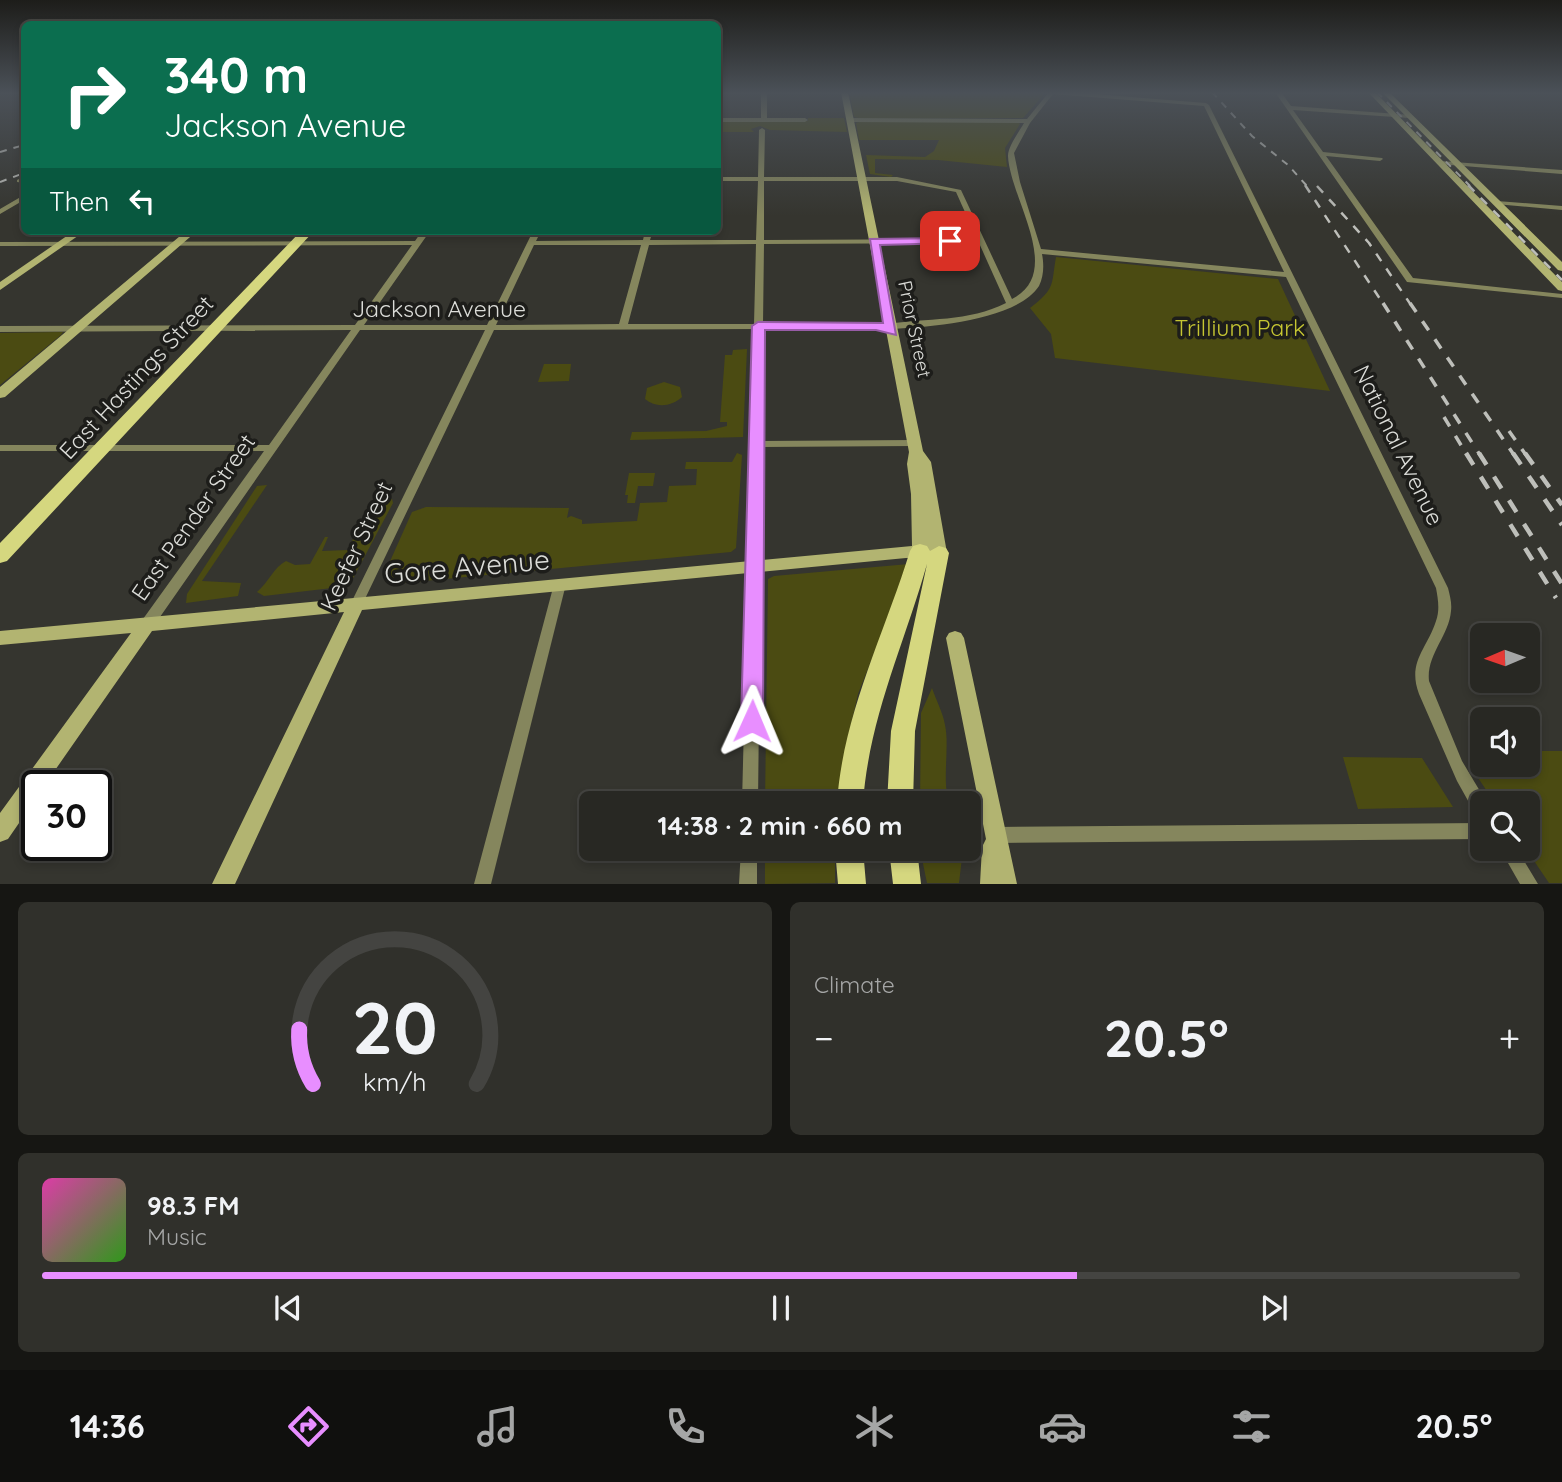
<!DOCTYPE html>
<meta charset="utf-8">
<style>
:root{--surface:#282823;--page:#30302b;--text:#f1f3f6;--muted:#a5a6a6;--line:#444441;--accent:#e88eff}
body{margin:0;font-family:Quicksand,sans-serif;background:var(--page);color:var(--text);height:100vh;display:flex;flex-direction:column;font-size:26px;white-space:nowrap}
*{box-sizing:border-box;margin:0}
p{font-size:23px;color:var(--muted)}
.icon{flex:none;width:38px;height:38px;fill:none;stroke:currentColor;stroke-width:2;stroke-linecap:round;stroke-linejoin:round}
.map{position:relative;height:884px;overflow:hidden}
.panel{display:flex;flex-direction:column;gap:18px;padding:18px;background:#161613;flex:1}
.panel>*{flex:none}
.guide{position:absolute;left:21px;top:21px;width:700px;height:214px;border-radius:10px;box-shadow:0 4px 10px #0003,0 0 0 2px var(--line);background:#0b6e4f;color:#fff;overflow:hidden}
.needle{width:46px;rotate:268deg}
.fabs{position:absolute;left:1470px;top:623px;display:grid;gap:14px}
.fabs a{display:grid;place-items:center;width:70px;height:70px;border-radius:10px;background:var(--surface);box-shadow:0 4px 10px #0003,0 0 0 2px var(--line);font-size:35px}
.speed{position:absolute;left:21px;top:770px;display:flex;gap:14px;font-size:35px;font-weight:700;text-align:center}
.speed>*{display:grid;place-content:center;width:91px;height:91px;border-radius:50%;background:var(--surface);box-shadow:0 4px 10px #0003,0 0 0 2px var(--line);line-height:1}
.speed .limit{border:4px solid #111;border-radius:10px;background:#fff;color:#111}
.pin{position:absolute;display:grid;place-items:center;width:60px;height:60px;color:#fff;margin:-30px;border-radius:14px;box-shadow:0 4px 10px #0006}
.me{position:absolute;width:77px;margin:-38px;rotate:1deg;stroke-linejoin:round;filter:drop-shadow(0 0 5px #0008)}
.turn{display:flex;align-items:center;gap:24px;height:147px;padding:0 28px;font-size:32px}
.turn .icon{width:91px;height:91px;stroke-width:2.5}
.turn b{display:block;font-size:49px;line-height:60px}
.then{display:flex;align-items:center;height:66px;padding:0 28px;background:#0003;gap:14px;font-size:26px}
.big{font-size:52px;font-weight:700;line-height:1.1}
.panel .widget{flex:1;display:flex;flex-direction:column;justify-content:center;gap:10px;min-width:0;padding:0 24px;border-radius:10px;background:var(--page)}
.panel .dial{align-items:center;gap:0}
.dial svg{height:182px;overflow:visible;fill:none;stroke:var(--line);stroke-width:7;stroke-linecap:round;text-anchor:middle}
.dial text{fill:var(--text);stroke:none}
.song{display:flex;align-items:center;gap:21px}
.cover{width:84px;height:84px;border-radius:10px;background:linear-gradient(135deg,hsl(320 70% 55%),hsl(110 70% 35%))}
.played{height:7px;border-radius:4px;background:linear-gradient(90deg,var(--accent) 70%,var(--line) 70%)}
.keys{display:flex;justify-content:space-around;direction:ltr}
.heat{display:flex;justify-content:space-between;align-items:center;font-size:38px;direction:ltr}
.panel .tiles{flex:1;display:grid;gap:18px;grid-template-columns:1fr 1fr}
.widget:last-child{grid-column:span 2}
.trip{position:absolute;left:579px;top:791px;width:402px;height:70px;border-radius:10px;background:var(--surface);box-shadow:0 4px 10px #0003,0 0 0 2px var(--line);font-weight:700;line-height:70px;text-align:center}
.tabs{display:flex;height:112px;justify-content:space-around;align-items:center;background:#10100e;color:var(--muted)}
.tabs .icon{width:49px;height:49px}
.tabs .current{color:var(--accent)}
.tabs b{font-size:32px;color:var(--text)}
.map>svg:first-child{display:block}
.green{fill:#4b4b12}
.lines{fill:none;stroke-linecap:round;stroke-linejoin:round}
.street{fill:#85865d;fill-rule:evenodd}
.secondary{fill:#b2b471;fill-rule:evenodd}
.primary{fill:#d5d77f;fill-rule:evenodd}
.rail-far3{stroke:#bebfba;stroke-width:2;stroke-dasharray:7 7;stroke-linecap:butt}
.rail-far2{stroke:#bebfba;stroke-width:2.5;stroke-dasharray:9 9;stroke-linecap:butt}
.rail-far1{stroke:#bebfba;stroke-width:3.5;stroke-dasharray:11 11;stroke-linecap:butt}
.rail{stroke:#bebfba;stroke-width:4.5;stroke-dasharray:14 14;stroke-linecap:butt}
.route{fill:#e88eff;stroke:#975ca6;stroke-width:2}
.labels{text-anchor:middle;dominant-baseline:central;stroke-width:7;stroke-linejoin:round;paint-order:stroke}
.far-street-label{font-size:19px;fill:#dbdcd8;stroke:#1d1d1a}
.street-label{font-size:23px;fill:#dbdcd8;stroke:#1d1d1a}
.park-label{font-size:23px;fill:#c6c632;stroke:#1d1d1a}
.near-street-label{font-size:28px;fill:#dbdcd8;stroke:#1d1d1a}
</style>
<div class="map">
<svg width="1562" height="884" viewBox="0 0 1562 884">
<rect width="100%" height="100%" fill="#35352f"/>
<path class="green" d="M849,92H1046L1023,118L863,119L854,117Z
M808,118H844L847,132L770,130L760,126L751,129L754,132H721L722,121H808Z
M859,122H1018L1020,124L1005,148L1007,167L938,160L875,159V173L893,175L891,177L870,174L866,155L925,157L934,151L939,140H859L856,123Z
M1056,257L1278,279L1330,391L1055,358L1051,334L1030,308C1056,288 1051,285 1056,257Z
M63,332L61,335L0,385V333Z
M747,349L743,437L630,440L632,432L706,431L727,426V422H720L725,355H732L733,350Z
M544,364H571L569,381L538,382Z
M664,382L680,387L682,397C671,407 656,408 645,399L647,388Z
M737,453L742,455L736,548L731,552L392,584L383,577L412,512L426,507L569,508L567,518L571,516L582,520V524L637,521L640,503L667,502L669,486L696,485L697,469H685L686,462H732Z
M629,473H655L653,486H638L635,503H627L628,495H625Z
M267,485L202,581L241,583L238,596L186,603L187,594L257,486Z
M392,499L393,503L349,586L264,596L257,592C268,583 274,567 286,561L295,565L310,564L325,537H328L322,551L348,550L355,535H362L372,514H364L366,511L373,510L379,504Z
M909,564L858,694L844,755L837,803H765L768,579L774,576Z
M932,688C936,700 943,713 945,725C950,748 941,785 950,803H920L921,713Z
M1472,751H1482V765H1528V751H1562V883H1549L1526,849L1528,803H1495L1468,763Z
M1343,757L1422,758L1453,807L1358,809Z
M765,849H835V883L765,884Z
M920,849H963L959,883H927Z"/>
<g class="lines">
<path class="street" d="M761,92H767V118H805L808,120L805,122H718V118H761Z
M1049,92H1069L1206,103L1209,105L1448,588C1450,596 1452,603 1451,611C1449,636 1426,655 1429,681L1462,761L1487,803H1482V818L1476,815L1457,781L1419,694C1407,662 1427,649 1436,621C1440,610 1438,599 1436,588L1286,277L1042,254C1044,264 1044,276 1039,286C1016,321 929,327 890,329L887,328V324C926,318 969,322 1006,303L979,243L764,244L763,324L879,323L883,326L879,329H763L762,441L915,440L920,443L915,446L762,447L758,803H742L751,446L750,444L751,442L754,329L494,330L363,603L362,607L357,608L352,607L351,603L485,330H360L153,627L148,628L143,627L141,623L143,619L264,451H0V445H269L351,330L0,332V326L355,325L412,245L0,246V242L415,241L422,231H430L364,325H487L533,231H541L536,241L643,240L645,231H653L650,240H756L758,181H718V177H758L759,130L762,128L765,130L764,177H897L961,190L1012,299C1065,272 1010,199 1008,156C1008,146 1019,132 1024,123L850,122L847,120L850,118L1027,119ZM1053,94L1204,106L1284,272L1041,249L1020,182L1014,153L1030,123ZM764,181H897L956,192L977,239L764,240ZM756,244L754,324H628L649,245ZM534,245H641L619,324L496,325Z
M1275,92H1281L1291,106L1411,115L1412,116L1409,118L1293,110L1323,152L1382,158L1383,159L1380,161L1326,156L1413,278L1562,294V298L1407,282Z
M1440,161L1562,170V174L1438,164L1437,163Z
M19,179H24V183L17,182V180Z
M24,195V200L0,214V209Z
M1497,201L1562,206V210L1495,204V202Z
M560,579L564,581L566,584L491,884H474L554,584L556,581Z
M1482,823V839L997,843L991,841L989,835L991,829L997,827Z
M741,849H757V884H739Z
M1500,849H1517L1538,884H1520Z"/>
<path class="secondary" d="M841,92H848L923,451L931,462L947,553L945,557L906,558L362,610L235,884H212L344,612L152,631L44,786H37V797L8,839L0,842V813L131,633L0,645V631L912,546L911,494L907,464L909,452Z
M1368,92H1375L1562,282V291L1558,290Z
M1382,92H1389L1562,262V271L1558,270Z
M74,231H85L0,290V282Z
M186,231H197L5,397L0,398V387Z
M955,631L961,633L964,638L1017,884H980L982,847L986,839L946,638L949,633Z"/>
<path class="primary" d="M301,231H314L7,561L0,563V543Z
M920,544L927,546L930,551L939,546L946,548L949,553L915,731L913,803H887L891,731L927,564C904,645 869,718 863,803H837C843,714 884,635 910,551L913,546Z
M835,849H863L866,884H838Z
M889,849H917L921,884H893Z"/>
<path class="rail-far3" d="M1212,92L1252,136L1288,165L1307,186
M1377,92L1470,186
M0,152L24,145
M0,182L24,173"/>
<path class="rail-far2" d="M1305,185L1384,305
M1468,185L1562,280
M1317,186L1369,243L1411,305"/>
<path class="rail-far1" d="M1383,303L1480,455
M1410,303L1514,455
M1444,417L1467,455
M1509,431L1526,455"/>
<path class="rail" d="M1466,453L1556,598
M1479,453L1562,584
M1513,453L1562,525
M1525,453L1562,505"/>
</g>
<linearGradient id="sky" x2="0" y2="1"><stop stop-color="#1d1d1a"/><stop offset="0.43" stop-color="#4b5158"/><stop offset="1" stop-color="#4b5158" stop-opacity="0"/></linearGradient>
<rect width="1562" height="216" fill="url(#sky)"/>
<path class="route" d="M950,238L954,239V243L880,245L896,335L876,330H765L763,721L760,728L752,731L744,728L741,721L752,326L758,322L883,323L870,239Z"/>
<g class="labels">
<g class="far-street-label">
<text transform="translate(915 329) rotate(78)">Prior Street</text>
</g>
<g class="street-label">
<text x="439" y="308">Jackson Avenue</text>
<text transform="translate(136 377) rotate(-47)">East Hastings Street</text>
<text transform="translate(1399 445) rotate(64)">National Avenue</text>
<text transform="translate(193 517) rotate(-55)">East Pender Street</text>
<text transform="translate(356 546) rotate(-65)">Keefer Street</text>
</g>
<g class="park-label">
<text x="1240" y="327">Trillium Park</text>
</g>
<g class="near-street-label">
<text transform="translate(467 566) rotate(-5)">Gore Avenue</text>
</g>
</g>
</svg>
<div class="fabs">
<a><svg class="needle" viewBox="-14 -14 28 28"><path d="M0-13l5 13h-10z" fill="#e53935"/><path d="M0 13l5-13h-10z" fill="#a5a6a6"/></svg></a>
<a><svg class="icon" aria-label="sound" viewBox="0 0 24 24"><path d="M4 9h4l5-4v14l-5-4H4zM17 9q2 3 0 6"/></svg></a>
<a><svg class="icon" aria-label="search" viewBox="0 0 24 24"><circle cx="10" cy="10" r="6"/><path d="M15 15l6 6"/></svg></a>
</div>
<div class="speed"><div class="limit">30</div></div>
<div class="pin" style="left:950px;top:241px;background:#d93025"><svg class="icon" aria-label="arrive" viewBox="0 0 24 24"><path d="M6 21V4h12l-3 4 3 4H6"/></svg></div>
<svg class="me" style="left:752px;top:721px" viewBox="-20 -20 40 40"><path d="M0-17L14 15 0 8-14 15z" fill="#e88eff" stroke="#fff" stroke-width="4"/></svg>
<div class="trip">14:38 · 2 min · 660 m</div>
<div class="guide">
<div class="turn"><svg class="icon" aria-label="right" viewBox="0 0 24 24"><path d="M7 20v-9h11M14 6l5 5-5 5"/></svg><div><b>340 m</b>Jackson Avenue</div></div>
<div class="then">Then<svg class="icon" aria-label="left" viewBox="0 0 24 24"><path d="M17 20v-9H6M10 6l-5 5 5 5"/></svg></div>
</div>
</div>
<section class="panel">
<div class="tiles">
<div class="widget dial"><svg viewBox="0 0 100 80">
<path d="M14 69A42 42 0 1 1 86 69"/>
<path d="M14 69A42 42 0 0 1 8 45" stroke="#e88eff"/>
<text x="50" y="56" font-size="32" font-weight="700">20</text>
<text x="50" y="72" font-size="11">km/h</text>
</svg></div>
<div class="widget"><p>Climate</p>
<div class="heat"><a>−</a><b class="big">20.5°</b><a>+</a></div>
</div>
<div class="widget">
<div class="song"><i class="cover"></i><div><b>98.3 FM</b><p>Music</p></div></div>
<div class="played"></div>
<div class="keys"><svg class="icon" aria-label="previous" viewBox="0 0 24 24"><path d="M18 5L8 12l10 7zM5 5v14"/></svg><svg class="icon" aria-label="pause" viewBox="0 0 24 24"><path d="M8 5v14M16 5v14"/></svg><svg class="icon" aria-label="next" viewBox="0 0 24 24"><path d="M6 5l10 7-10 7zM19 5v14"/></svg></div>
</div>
</div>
</section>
<nav class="tabs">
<b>14:36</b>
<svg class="icon current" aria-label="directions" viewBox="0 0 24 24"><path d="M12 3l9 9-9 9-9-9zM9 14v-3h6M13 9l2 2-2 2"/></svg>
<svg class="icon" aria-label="music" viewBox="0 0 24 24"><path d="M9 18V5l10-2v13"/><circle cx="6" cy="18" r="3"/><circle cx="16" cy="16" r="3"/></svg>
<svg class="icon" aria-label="phone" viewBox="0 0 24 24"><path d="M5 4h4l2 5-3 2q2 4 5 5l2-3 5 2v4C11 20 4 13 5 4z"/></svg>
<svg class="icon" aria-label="climate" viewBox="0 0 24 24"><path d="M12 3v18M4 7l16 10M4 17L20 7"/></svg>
<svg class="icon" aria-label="car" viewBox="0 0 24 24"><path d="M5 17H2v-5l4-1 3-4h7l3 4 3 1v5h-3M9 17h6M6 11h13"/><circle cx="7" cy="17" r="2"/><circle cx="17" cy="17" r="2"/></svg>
<svg class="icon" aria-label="filters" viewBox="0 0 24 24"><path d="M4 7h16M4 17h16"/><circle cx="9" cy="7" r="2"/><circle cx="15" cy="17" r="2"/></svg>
<b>20.5°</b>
</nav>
